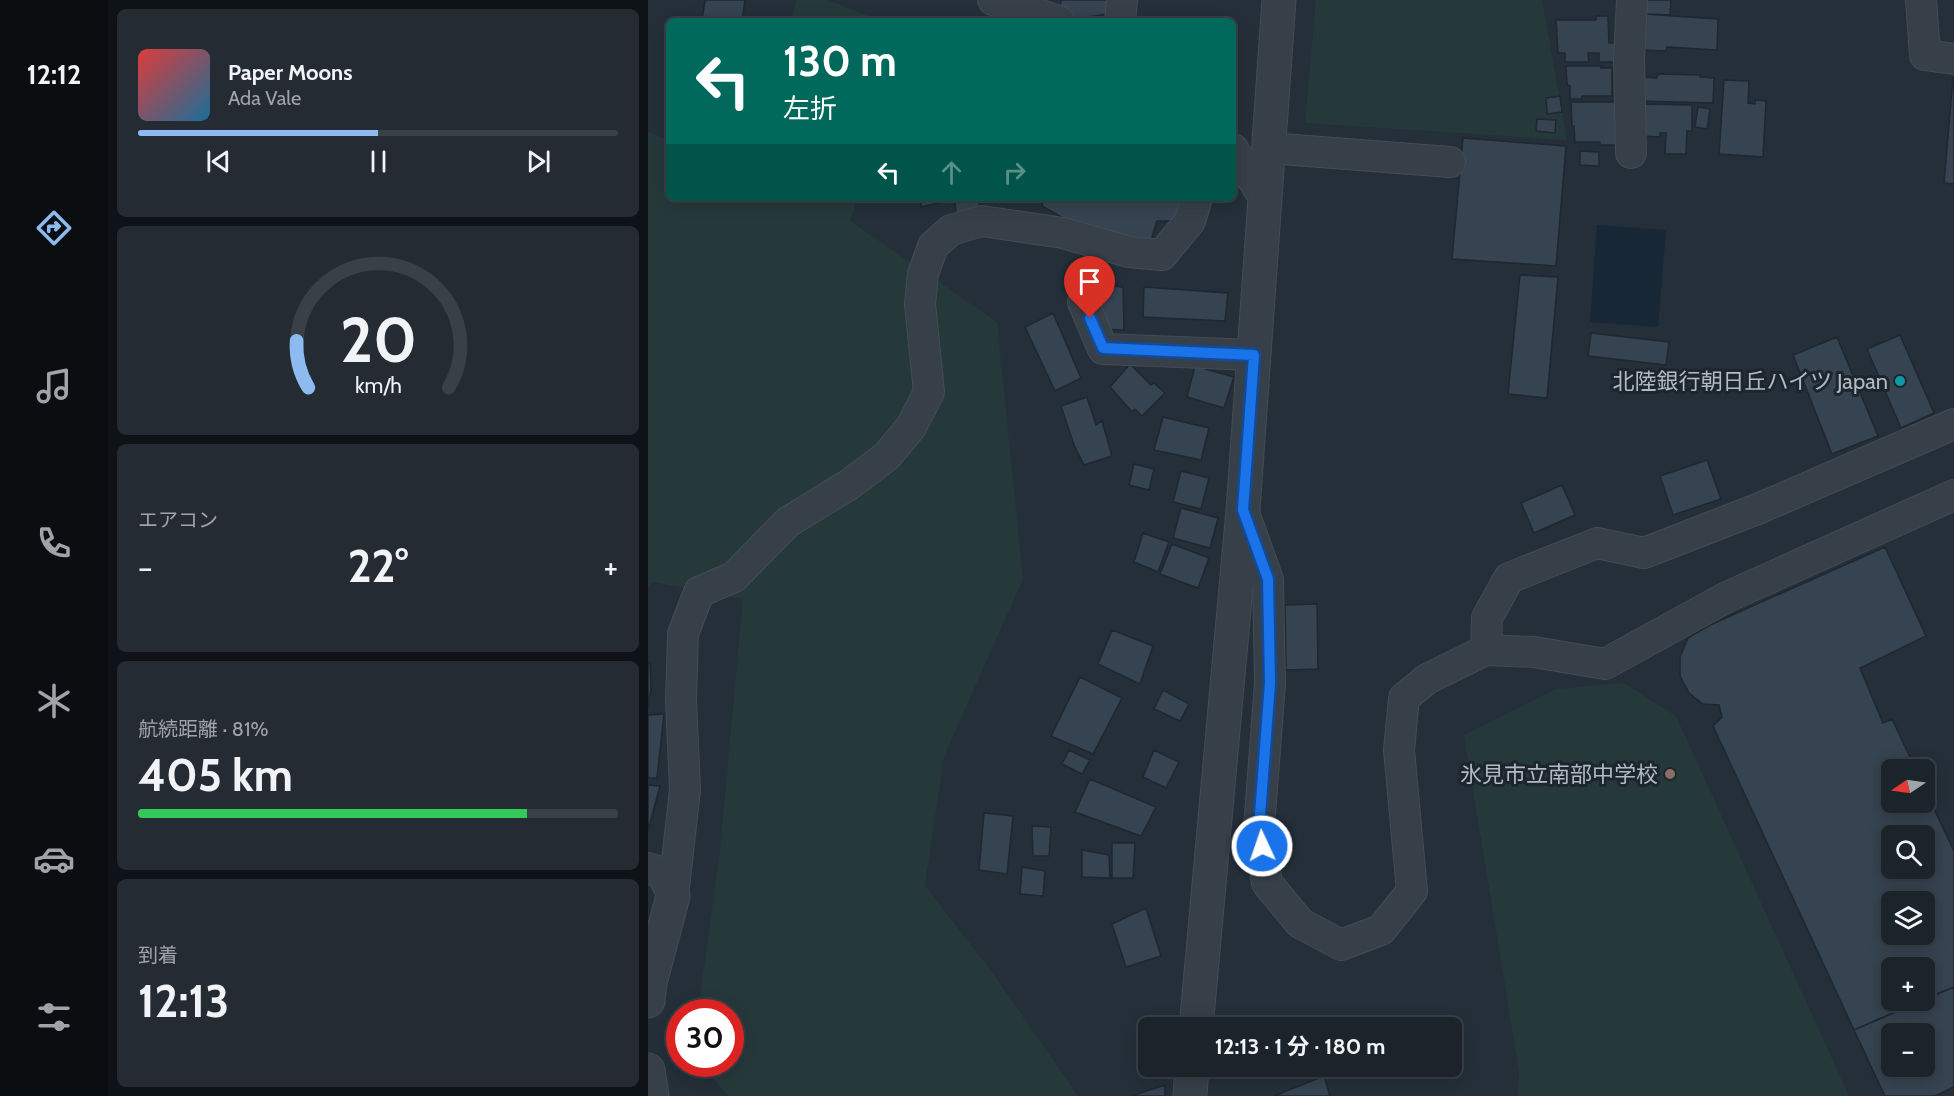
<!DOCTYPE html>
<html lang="ja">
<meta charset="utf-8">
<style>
:root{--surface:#1b232b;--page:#242b33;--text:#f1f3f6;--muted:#a0a4a9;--line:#394047;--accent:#8dbbf0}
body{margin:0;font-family:Cabin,"Noto Sans JP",sans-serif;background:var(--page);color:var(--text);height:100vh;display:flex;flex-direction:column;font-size:22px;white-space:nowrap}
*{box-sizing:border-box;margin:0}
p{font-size:20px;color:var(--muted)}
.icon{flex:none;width:33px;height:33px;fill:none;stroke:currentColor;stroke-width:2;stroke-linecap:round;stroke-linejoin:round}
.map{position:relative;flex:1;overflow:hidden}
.side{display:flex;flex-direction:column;gap:9px;padding:9px;background:#0f1318;width:540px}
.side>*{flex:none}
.guide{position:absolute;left:18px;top:18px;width:570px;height:183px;border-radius:9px;box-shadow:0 3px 15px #0003,0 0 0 2px var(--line);background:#00695c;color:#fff;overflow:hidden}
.needle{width:39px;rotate:257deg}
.tools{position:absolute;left:1233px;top:759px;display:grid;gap:12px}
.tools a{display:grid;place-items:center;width:54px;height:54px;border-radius:9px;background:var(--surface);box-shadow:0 3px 15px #0003,0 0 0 2px var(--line);font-size:30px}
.speed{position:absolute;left:18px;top:999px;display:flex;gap:12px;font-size:30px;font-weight:700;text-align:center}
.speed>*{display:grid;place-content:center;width:78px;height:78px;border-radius:50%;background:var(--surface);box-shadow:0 3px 15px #0003,0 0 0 2px var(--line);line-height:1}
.speed .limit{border:9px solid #d22;background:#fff;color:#111}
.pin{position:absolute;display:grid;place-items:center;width:51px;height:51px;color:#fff;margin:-62px -26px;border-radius:50% 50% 50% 0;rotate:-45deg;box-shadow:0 0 6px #0007}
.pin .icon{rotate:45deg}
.me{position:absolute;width:66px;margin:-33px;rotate:357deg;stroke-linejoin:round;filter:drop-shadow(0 0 4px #0008)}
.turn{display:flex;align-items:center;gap:21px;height:126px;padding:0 18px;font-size:27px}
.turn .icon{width:78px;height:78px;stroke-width:2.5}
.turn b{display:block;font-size:42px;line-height:51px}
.lanes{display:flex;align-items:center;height:57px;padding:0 18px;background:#0003;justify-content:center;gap:30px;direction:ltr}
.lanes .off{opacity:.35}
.big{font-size:45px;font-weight:700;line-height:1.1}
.side .tile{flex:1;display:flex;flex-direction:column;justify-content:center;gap:9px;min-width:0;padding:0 21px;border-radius:9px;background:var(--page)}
.side .dial{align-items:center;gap:0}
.dial svg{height:156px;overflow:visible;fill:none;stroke:var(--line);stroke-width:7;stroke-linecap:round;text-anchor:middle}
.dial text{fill:var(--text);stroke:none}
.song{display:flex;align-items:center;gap:18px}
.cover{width:72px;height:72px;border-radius:9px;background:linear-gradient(135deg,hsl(0 70% 55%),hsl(200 70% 35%))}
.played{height:6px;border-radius:3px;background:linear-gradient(90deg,var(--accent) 50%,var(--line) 50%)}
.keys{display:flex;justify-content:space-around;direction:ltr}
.heat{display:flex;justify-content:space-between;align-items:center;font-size:33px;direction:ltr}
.charge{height:9px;border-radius:4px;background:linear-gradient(90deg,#34c759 81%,var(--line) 0)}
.trip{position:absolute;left:490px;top:1017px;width:324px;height:60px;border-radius:9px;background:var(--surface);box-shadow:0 3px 15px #0003,0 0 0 2px var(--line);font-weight:700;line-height:60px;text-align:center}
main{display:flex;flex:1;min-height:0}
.tab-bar{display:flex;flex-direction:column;width:108px;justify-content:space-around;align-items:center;background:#0b0e11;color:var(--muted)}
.tab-bar .icon{width:42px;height:42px}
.tab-bar .active{color:var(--accent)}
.tab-bar b{font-size:27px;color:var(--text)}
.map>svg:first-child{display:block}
.green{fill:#26393a}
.water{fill:#182736}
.building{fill:#364350;stroke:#1f2730;stroke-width:1.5;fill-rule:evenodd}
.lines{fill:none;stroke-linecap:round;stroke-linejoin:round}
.minor-casing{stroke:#434c55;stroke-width:32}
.tertiary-casing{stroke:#434c55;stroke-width:35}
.minor{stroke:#374049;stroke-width:30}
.tertiary{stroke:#374049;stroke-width:33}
.route-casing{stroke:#114b97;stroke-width:15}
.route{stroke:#1a73e8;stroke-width:10}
.culture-dot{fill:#0f9aa8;stroke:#1d252e;stroke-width:2}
.education-dot{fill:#8d6e63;stroke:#1d252e;stroke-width:2}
.labels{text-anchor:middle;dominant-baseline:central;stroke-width:6;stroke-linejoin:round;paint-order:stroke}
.poi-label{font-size:22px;fill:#b2bbc5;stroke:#1d252e;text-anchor:end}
</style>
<main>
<nav class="tab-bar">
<b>12:12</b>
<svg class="icon active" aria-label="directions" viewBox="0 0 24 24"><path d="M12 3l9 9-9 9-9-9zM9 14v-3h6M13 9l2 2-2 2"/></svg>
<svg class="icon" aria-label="music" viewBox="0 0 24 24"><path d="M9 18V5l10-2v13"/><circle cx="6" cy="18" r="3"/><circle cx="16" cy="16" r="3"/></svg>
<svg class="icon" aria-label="phone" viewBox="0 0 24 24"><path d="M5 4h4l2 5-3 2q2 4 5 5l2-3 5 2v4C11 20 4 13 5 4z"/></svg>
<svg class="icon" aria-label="climate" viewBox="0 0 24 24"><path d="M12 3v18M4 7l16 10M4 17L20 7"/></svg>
<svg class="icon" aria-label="car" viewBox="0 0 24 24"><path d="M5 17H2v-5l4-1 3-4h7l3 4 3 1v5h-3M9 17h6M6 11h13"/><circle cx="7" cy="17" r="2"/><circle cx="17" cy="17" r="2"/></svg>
<svg class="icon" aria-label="filters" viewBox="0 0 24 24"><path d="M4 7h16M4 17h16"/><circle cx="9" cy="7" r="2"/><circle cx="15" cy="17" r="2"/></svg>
</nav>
<section class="side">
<div class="tile">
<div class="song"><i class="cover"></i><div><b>Paper Moons</b><p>Ada Vale</p></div></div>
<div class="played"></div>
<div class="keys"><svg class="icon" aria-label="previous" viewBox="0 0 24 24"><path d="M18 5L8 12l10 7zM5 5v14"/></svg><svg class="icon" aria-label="pause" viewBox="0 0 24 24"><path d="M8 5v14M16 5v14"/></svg><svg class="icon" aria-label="next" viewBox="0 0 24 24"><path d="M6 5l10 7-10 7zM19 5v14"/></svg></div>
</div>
<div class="tile dial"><svg viewBox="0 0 100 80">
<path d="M14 69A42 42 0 1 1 86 69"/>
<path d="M14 69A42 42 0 0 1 8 45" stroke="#8dbbf0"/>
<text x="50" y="56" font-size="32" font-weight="700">20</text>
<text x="50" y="72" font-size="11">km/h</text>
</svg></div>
<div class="tile"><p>エアコン</p>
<div class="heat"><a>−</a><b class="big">22°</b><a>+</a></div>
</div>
<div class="tile"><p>航続距離 · 81%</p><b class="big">405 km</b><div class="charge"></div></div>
<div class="tile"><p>到着</p><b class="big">12:13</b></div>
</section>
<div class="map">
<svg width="1306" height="1096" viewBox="0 0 1306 1096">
<rect width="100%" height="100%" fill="#242f39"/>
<path class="green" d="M148,0H180L233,21H143Z
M668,0H894L919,140L657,123Z
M0,132L21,141V198H210L202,221L349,322L375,579L296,756L277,886L344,972L430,1096H80L53,1064H82V1012H50L72,850L95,599L5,582L0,587Z
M976,683L1028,716L1201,1096H870L871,1071L816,735L908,689Z"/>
<path class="water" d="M949,225L1018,230L1010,327L942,322Z"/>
<path class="building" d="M57,0H97L94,21H54Z
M413,0H465L467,13L433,18L411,14Z
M999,0H1023L1022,15L998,14Z
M996,14L1070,19L1069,50L1019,47L1018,51L994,50Z
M948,16H960L961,43H972V62H951V53H940L941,62H917V53H910L908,20H948Z
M918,66H953V68H964V96H934V99H922V86L919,85Z
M1010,74L1052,75V77L1066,78L1065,103L991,101L992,77L1009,78Z
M1305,78H1306V184L1296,183Z
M1076,80L1101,81L1100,103L1107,104V100L1118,101L1115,157L1071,154Z
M912,96L914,112L899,114L898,98Z
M923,102H971V145H952V142H927L926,126H924Z
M992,104L1044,105V131H1039L1038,154H1017L1018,133H1012V137L992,136Z
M1050,107L1062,109L1059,129L1047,127Z
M889,119L908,120L907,133L888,131Z
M815,138L918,146L908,266L804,259Z
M932,151L951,152V166L932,165Z
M273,198H303V200L273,207Z
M307,198H331L332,215L308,220Z
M396,198H534L532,221H509L502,244L436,230L394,206Z
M872,275L910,277L899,398L860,394Z
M452,285L475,287L476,330L454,329Z
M496,287L580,293L577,321L495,317Z
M405,313L433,378L407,391L377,327Z
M943,333L1021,342L1018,365L940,356Z
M1252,335L1286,413L1253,428L1219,349Z
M1189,337L1230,436L1184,454L1145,355Z
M482,364L503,385L506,383L517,393L494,416L487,409L484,412L462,387Z
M547,366L586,377L576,408L539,397Z
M439,397L448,425L454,421L464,456L436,465L426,445L413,406Z
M515,417L561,428L553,460L506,450Z
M1059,460L1073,499L1025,515L1012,476Z
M486,464L506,469L501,490L481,485Z
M533,471L561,478L553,509L525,502Z
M914,485L927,515L886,533L873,503Z
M533,508L570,518L562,548L525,538Z
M495,533L521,542L510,572L486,562Z
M524,544L561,558L550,588L512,574Z
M1237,547L1278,636L1212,668L1235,723L1244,719L1268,770H1244V802H1276V788L1306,851V987L1276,999V968H1244V1000H1274L1206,1030L1065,726L1074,717L1071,705L1055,704L1041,693L1032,676V657L1040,638L1062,625ZM1244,836H1276V868H1244ZM1244,902H1276V934H1244Z
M669,604L670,669L638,670L637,605Z
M464,630L505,646L492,684L450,664Z
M0,663H2L3,688L0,708Z
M432,677L474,698L445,754L403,736Z
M515,690L541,704L532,721L506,709Z
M16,714L9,778H0V715Z
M421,750L442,760L434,774L414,764Z
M506,750L531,762L518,788L495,777Z
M442,779L508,807L493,836L427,812Z
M0,785L12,786L0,831Z
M336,813L365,816L359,874L331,870Z
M384,826L403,827L401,856H385Z
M464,843H487L485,878H464Z
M434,850L461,855L462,878L434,877Z
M374,867L397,871L395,896L372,894Z
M498,908L513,956L478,967L464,924Z
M1306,987V1087L1287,1096H1237L1206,1030ZM1244,1034H1276V1066H1244Z
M676,1076L682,1096H626Z
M517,1085V1096H483Z"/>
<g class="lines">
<defs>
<path id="minor" d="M345,0L411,21
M1273,0L1277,55L1306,59
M472,21L474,0
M621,148L802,162
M585,149L617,199
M983,153L981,61L984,0
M435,302L455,349L606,355
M595,510L620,580L622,683L611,828L619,883L652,923L693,945L733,930L764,891L751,750L756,698L779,679L838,650L886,652L957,664L1079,597L1306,495
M838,650L839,618L861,578L949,543L996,553L1112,508L1306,424
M0,868L14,873L25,896
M25,896L37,790L33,700L35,634L51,592L86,577L140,522L202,484L239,456L263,427L281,392L272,304L275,274L285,246L303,230L334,221L415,233L481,252L514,255L542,221L549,198"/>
<path id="tertiary" d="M0,1001L2,983L25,896
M548,1028L595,510L631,0
M0,1070L4,1096
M542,1096L544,1066"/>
</defs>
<use href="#minor" class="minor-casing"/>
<use href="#tertiary" class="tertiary-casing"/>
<use href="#minor" class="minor"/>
<use href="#tertiary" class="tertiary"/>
</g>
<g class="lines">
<defs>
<path id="route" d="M442,318L455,348L606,355L595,510L620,579L622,683L611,828L614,846"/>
</defs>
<use href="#route" class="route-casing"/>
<use href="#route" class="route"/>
</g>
<circle class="culture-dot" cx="1252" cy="381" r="6"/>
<circle class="education-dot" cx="1022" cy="774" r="6"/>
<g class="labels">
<g class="poi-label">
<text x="1240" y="381">北陸銀行朝日丘ハイツ Japan</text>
<text x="1010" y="774">氷見市立南部中学校</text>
</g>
</g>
</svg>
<div class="tools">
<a><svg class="needle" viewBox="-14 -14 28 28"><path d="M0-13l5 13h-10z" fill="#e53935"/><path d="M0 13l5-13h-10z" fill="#a0a4a9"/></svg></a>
<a><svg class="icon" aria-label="search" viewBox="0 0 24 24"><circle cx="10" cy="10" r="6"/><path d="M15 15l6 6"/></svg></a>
<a><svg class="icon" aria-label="layers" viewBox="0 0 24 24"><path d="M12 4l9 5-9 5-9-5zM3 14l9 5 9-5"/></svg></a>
<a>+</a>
<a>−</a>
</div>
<div class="speed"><div class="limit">30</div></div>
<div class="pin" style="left:442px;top:318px;background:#d93025"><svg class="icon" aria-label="arrive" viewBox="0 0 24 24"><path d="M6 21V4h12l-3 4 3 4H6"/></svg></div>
<svg class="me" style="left:614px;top:846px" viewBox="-20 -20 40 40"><circle r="17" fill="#1a73e8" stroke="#fff" stroke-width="3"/><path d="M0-11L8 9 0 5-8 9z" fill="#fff"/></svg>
<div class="trip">12:13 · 1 分 · 180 m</div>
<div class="guide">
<div class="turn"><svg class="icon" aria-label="left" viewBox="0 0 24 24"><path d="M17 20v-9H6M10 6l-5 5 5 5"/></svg><div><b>130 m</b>左折</div></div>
<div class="lanes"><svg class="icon" aria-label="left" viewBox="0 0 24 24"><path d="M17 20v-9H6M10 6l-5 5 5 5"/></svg><svg class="icon off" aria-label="ahead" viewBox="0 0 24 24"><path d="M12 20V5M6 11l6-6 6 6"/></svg><svg class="icon off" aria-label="right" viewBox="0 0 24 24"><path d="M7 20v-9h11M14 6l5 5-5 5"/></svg></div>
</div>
</div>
</main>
